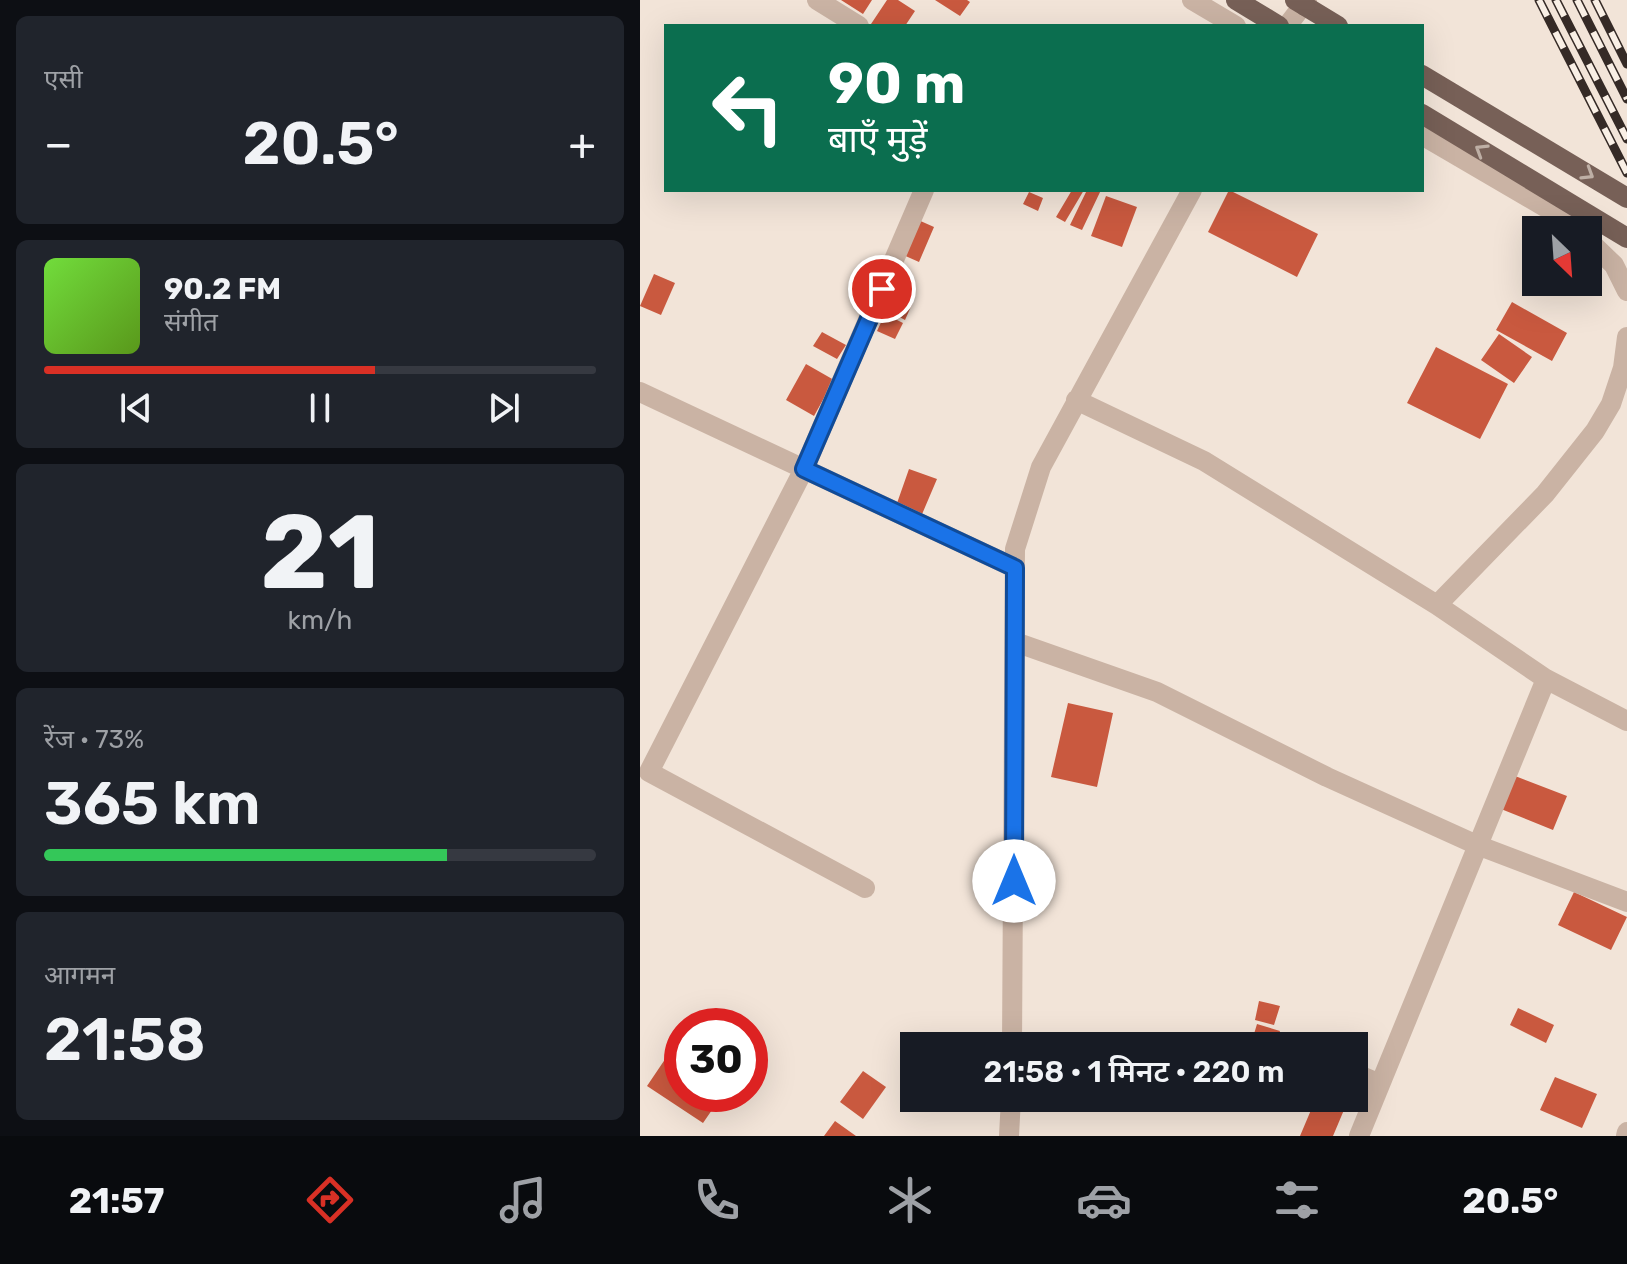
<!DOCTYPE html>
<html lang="hi">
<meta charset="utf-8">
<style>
:root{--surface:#171b24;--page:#20242c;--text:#f1f3f6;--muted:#9ea1a6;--line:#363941;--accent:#d93025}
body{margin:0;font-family:Rubik,"Noto Sans Devanagari",sans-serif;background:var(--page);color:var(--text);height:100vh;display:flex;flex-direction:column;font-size:30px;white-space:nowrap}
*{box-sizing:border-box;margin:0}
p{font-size:26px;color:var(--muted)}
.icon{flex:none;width:44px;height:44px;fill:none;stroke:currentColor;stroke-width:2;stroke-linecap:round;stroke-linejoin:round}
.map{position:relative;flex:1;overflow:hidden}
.details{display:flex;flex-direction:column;gap:16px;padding:16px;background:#0d0f14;width:640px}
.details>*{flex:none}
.top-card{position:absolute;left:24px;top:24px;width:760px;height:168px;border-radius:0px;box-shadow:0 8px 32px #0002;background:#0b6e4f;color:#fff;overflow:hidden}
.needle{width:52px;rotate:155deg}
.tools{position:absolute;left:882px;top:216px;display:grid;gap:16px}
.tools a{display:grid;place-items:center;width:80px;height:80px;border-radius:0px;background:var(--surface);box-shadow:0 8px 32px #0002;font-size:40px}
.speed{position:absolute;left:24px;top:1008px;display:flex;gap:16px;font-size:40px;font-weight:700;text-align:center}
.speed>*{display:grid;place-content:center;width:104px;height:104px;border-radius:50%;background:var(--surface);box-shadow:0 8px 32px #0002;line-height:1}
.speed .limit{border:12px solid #d22;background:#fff;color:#111}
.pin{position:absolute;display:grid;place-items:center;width:68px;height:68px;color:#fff;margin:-34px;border:4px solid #fff;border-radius:50%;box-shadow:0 2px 8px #0007}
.me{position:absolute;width:88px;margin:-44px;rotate:0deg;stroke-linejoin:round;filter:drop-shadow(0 0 6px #0008)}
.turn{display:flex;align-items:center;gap:28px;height:168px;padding:0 32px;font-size:36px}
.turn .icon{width:104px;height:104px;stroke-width:2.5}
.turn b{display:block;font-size:56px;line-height:68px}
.big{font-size:60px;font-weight:600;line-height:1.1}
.details .card{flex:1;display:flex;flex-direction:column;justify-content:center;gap:12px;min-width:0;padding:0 28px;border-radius:12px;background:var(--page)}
.details .dial{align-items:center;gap:0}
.dial b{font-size:104px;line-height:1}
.song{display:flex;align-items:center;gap:24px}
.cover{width:96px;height:96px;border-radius:12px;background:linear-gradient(135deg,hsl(100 70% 55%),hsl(90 70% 35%))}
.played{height:8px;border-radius:4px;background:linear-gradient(90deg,var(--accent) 60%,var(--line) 60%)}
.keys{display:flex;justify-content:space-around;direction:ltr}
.heat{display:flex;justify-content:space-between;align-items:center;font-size:44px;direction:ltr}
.charge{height:12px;border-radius:6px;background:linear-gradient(90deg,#34c759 73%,var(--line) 0)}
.trip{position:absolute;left:260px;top:1032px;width:468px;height:80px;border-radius:0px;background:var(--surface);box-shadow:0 8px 32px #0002;font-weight:600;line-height:80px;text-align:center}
.dock{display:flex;height:128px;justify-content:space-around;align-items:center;background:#090b0e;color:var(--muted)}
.dock .icon{width:56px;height:56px}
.dock .active{color:var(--accent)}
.dock b{font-size:36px;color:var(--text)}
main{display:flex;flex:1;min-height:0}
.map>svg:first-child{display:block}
.building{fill:#c9593f}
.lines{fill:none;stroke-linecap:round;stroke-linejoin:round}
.minor{stroke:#cab3a4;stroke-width:20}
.major{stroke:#776057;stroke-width:20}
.rail-casing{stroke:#352a26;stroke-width:9}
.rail{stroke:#f9efe5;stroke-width:6;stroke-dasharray:18;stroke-linecap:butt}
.major-bridge{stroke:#776057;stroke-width:20}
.oneway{stroke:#beafa5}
.route-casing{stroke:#114b97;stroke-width:20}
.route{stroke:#1a73e8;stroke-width:14}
</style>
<main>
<section class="details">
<div class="card"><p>एसी</p>
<div class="heat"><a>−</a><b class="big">20.5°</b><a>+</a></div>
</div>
<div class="card">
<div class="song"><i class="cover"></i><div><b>90.2 FM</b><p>संगीत</p></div></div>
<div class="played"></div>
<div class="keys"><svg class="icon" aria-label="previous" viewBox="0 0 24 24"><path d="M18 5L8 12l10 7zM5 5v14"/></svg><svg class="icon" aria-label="pause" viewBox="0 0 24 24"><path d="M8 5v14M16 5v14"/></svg><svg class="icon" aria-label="next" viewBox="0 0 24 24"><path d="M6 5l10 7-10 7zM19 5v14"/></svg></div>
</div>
<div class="card dial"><b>21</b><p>km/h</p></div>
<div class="card"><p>रेंज · 73%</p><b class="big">365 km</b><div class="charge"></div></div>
<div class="card"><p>आगमन</p><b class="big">21:58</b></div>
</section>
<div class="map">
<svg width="987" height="1136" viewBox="0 0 987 1136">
<rect width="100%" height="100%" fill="#f2e4d8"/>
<path class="building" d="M201,0H232L223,14Z
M247,0H258L275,11L265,26L231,24Z
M295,0H327L330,2L320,16Z
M432,190H444L425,222L416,217Z
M447,190H461L442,230L430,225Z
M589,190L678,234L657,277L568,232Z
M389,192L403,198L398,211L383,204Z
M466,196L497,207L482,247L451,236Z
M276,219L294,227L279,262L261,254Z
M14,274L35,283L21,315L0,306Z
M256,294L273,302L265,320L248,311Z
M872,302L927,333L912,361L856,330Z
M245,314L263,323L255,339L237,331Z
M182,332L206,345L197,359L173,346Z
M859,334L892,357L874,383L841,360Z
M796,347L868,384L840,439L767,403Z
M166,364L194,380L174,416L146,400Z
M269,469L297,479L280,519L256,506Z
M428,703L473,713L457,787L411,777Z
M870,774L927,796L913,830L856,807Z
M934,892L987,917L971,950L918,925Z
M619,1001L640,1006L634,1025L615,1020Z
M878,1008L914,1025L906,1043L870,1025Z
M617,1024L640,1031L635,1046L611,1044Z
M36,1043L42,1047V1094H83L63,1123L7,1086Z
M223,1071L246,1087L223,1119L200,1102Z
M915,1077L957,1094L942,1128L900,1110Z
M641,1098H709L693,1136H660L671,1110Z
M195,1121L216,1136H184Z"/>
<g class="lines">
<path class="minor" d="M177,0L219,26
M552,0L596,26
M647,26L667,0
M782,135L929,221L938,230
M948,240L974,265L987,291
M0,392L375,568
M436,400L564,461L797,605L906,679L987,721
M797,605L905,494L955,431L971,404L983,368L987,337
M375,642L517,692L687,777L837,845L987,902
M225,888L9,772L164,469L284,190
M372,1046L375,549L401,467L552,190
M714,1073L740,1084
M369,1136L371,1098
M719,1136L906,679
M986,1136L987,1132"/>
<path class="major" d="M596,0L639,26
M665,6L698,26
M782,75L987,198
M782,114L987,238"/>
<defs>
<path id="rail" d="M899,0L987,173
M916,0L987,139
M937,0L987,99
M955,0L987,64"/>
</defs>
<use href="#rail" class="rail-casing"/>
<use href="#rail" class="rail"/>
<path class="major-bridge" d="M655,0L665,6"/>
</g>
<defs><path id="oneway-chevron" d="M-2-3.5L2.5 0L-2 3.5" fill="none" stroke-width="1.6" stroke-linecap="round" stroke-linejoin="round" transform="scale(2)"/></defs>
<g class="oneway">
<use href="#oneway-chevron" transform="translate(841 150) rotate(-148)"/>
<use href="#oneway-chevron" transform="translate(948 174) rotate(32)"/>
</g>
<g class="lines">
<defs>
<path id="route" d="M242,289L164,469L375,568L374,881"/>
</defs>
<use href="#route" class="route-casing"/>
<use href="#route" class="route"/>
</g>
</svg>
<div class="tools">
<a><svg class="needle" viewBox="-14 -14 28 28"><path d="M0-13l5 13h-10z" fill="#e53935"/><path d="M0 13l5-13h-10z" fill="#9ea1a6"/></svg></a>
</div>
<div class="speed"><div class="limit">30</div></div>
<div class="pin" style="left:242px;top:289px;background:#d93025"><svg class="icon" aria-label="arrive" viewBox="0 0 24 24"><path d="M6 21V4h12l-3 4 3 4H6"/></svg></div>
<svg class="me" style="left:374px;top:881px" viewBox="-20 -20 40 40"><circle r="19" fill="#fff"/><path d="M0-13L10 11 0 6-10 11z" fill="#1a73e8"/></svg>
<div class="trip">21:58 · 1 मिनट · 220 m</div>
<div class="top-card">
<div class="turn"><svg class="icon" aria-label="left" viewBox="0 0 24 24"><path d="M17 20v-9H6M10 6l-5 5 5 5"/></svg><div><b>90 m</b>बाएँ मुड़ें</div></div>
</div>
</div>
</main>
<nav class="dock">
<b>21:57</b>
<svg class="icon active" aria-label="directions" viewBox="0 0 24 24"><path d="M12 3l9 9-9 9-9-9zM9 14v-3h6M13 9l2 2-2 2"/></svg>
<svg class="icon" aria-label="music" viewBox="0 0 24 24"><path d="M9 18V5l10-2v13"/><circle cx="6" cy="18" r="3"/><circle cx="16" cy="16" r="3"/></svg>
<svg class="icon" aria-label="phone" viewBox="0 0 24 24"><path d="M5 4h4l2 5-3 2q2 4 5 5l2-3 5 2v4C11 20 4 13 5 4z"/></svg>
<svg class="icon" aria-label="climate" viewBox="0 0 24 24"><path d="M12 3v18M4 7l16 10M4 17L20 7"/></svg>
<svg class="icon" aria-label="car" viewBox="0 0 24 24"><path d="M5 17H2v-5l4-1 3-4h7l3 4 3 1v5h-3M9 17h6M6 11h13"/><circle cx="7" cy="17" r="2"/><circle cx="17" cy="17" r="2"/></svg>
<svg class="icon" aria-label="filters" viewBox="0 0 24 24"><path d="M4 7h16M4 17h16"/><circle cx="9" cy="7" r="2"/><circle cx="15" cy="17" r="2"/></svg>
<b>20.5°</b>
</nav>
